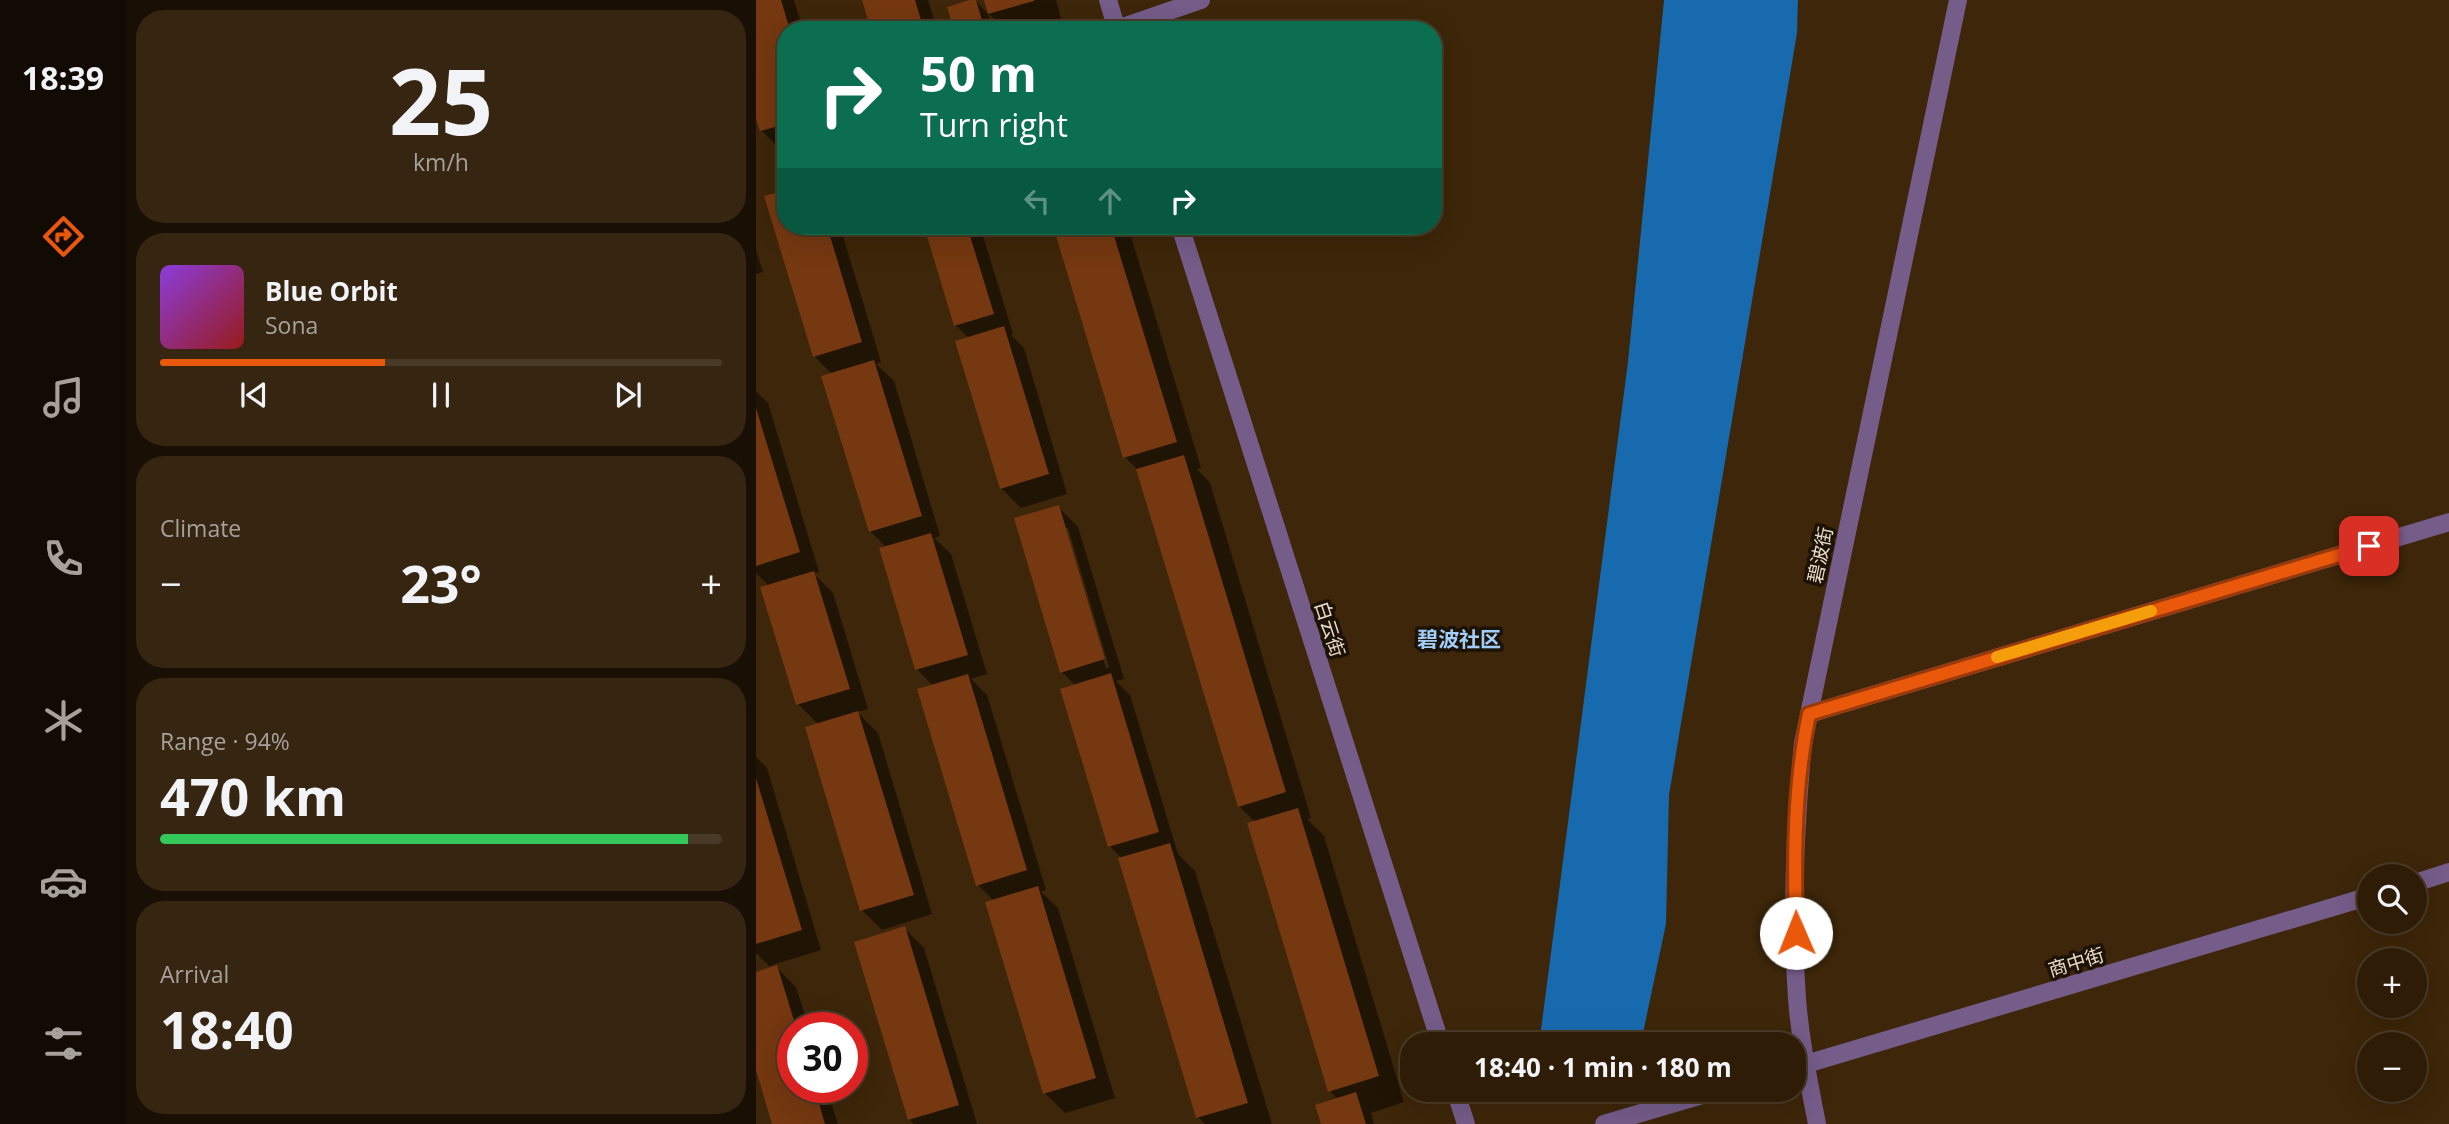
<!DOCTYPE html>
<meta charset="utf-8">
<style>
:root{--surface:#2e1c07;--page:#362511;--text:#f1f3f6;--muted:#a7a19b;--line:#493a28;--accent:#ea580c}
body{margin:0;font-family:"Open Sans","Noto Sans SC",sans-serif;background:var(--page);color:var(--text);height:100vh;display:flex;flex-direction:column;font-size:26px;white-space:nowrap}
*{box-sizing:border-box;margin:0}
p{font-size:23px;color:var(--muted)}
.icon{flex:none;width:38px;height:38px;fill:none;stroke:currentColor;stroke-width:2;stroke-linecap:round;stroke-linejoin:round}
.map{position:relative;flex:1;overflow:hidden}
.drawer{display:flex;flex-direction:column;gap:10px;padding:10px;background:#190f04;width:630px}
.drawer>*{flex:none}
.guide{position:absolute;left:21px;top:21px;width:665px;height:214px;border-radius:28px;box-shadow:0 7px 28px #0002,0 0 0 2px var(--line);background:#0b6e4f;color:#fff;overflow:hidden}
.buttons{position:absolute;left:1601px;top:864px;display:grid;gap:14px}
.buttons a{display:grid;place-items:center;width:70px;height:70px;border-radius:50%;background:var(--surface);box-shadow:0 7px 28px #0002,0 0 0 2px var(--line);font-size:35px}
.speed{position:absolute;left:21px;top:1012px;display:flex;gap:14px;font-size:35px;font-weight:700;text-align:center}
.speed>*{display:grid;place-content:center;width:91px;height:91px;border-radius:50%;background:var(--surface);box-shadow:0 7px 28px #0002,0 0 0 2px var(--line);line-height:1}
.speed .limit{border:10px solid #d22;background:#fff;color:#111}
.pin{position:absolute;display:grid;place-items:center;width:60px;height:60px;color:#fff;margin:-30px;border-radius:14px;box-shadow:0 4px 10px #0006}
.me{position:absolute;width:77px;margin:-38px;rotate:359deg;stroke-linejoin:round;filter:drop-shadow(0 0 5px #0008)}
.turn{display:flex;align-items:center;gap:24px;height:147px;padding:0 28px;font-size:32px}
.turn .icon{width:91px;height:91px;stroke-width:2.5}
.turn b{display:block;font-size:49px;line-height:60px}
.lanes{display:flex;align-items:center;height:66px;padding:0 28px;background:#0003;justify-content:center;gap:35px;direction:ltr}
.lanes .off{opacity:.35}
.big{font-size:52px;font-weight:700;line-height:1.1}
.drawer .widget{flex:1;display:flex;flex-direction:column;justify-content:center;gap:10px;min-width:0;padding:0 24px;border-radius:28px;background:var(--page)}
.drawer .dial{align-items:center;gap:0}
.dial b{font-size:91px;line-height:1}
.song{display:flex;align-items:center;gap:21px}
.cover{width:84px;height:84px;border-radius:10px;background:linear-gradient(135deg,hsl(270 70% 55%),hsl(0 70% 35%))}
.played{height:7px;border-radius:4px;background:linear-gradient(90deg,var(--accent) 40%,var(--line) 40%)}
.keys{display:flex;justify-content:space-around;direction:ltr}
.heat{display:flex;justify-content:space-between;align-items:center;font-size:38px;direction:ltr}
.charge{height:10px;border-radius:5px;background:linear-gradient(90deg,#34c759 94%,var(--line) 0)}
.trip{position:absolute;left:644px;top:1032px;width:406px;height:70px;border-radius:28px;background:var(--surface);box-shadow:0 7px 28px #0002,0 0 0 2px var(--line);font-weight:700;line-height:70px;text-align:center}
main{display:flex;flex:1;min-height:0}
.tab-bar{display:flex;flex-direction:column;width:126px;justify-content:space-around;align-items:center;background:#120b03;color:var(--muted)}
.tab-bar .icon{width:49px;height:49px}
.tab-bar .on{color:var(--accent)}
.tab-bar b{font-size:32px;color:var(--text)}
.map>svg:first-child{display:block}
.water{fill:#186aae}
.pier{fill:#3d2609}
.shadow{fill:#0007;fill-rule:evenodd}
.building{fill:#753810}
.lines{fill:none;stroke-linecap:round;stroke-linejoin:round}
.minor{stroke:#755c89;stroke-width:18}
.route-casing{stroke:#983908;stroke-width:18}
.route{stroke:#ea580c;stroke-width:12}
.slow{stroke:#f59e0b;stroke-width:12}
.labels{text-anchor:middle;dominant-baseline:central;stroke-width:7;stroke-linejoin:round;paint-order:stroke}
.street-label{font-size:19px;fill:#ebdccc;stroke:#1c1206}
.neighbourhood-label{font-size:21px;font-weight:bold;fill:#a1cdfb;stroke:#1c1206}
</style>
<main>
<nav class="tab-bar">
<b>18:39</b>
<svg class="icon on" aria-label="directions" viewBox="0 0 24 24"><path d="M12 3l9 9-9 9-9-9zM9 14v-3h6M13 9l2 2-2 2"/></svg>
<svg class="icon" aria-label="music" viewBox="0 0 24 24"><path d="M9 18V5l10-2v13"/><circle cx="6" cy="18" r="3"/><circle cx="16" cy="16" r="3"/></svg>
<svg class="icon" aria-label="phone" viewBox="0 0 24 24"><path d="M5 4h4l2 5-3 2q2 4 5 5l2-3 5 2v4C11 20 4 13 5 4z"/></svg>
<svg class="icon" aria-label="climate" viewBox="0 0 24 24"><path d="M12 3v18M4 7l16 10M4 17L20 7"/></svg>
<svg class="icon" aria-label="car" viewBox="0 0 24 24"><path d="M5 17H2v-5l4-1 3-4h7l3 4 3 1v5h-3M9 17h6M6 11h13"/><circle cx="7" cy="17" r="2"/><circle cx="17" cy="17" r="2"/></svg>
<svg class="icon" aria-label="filters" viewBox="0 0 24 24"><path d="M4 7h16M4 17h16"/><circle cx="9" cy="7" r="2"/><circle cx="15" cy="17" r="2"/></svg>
</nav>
<section class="drawer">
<div class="widget dial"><b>25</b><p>km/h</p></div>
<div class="widget">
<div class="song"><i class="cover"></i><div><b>Blue Orbit</b><p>Sona</p></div></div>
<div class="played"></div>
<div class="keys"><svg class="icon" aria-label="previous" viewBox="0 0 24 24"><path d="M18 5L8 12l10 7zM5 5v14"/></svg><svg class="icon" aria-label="pause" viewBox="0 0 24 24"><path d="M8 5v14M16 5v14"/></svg><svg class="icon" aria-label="next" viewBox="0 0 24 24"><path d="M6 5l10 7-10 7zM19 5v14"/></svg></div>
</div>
<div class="widget"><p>Climate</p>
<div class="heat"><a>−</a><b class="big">23°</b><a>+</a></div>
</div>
<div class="widget"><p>Range · 94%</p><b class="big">470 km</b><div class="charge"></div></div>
<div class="widget"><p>Arrival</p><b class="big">18:40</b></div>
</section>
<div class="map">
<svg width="1693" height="1124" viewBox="0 0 1693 1124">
<rect width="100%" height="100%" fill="#3d2609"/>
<path class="water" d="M908,0H1042L1041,33L913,795L910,924L887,1033L862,1045H783L872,362Z"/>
<path class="pier" d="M773,1090H833L830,1124H769Z"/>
<path class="shadow" d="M0,0H38L47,30H30V149L25,150L5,130L0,113Z
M107,0H172L181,30H117Z
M219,0L232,14L237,30H200Z
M229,0H300L305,18L266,30H250L233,14Z
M30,226H84L125,362L120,364L138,381L184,536L178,538L195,554L231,674L215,679L231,695L290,890L285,892L302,908L359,1098L309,1113L289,1093L238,901L222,885L177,686L161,669L131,548L114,531L76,374L59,357Z
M169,226H224L257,334L255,335L268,348L311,494L265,508L245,488L213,338L199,325Z
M299,226H372L445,468L441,469L454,483L555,818L551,819L568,836L648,1102L615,1113L618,1124H566L582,1100L574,1091L500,823L483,806L382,470L369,457Z
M0,250L7,272L0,274Z
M0,391L12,403L63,572L58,574L77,593L112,709L101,712L122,733L176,914L126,930L106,910L63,725L42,704L13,586L0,573Z
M302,507L322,527L368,679L360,681L374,695L422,854L439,871L516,1124H449L442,1117L366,859L354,846L307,690L320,686L306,672ZM308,528H312L353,667L350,668Z
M0,757L11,768L65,950L13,966L0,953Z
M148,928L168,948L221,1124H158L153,1119Z
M20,967L40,987L53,1027H37V1087H70L82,1124H18L0,1064V973Z"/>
<path class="building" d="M0,0H25L34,30H30V124L4,131L0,119Z
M106,0H159L168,30H115Z
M214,0H220L229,30H198L191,7Z
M228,0H278V1L232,14Z
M30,190V226H71L106,342L57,357L8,196Z
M168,226H211L238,314L198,326Z
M297,226H355L421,442L367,458Z
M248,326L293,474L244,489L199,341Z
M118,360L166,516L113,532L65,376Z
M0,408L44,552L0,566Z
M428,455L530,792L482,807L380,469Z
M303,505L349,659L304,673L258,518Z
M175,533L212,655L159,670L123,548Z
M58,571L94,689L40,705L4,587Z
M355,673L403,832L352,847L304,689Z
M212,674L271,870L220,886L161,689Z
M102,711L158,895L104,911L49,727Z
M0,778L46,930L0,944Z
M542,808L623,1076L572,1092L491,823Z
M414,843L492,1103L440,1118L362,858Z
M282,886L340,1078L287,1094L229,902Z
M149,926L203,1105L152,1120L98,942Z
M21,965L40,1027H37V1087H58L69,1124H16L0,1070V972Z
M600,1092L610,1124H565L559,1105Z"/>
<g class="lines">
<path class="minor" d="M352,0L361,30
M361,29L445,0
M424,226L685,1045
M1053,714L1693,522
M1659,883L1693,872
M1040,1067L1614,896
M699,1090L710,1124
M848,1124L963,1090
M1061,1124C1053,1082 1044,1040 1041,998C1035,913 1039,827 1047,743L1202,0"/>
</g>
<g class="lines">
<defs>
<path id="route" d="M1040,933C1038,860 1038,785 1053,714L1613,546"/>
</defs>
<use href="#route" class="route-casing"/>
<use href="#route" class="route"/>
<path class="slow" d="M1241,657L1395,611"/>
</g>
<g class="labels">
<g class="street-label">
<text transform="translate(1064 555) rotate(-78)">碧波街</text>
<text transform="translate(574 629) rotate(72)">白云街</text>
<text transform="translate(1320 962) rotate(-17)">商中街</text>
</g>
<g class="neighbourhood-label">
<text x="703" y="639">碧波社区</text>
</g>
</g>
</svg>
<div class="buttons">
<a><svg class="icon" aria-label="search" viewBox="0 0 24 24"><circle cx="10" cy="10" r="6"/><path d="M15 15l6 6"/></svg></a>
<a>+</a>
<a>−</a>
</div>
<div class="speed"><div class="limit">30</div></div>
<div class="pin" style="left:1613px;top:546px;background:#d93025"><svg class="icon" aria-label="arrive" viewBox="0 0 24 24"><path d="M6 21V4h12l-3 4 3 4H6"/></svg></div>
<svg class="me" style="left:1040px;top:933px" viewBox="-20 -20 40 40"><circle r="19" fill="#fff"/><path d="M0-13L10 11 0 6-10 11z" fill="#ea580c"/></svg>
<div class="trip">18:40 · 1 min · 180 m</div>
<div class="guide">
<div class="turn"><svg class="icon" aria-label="right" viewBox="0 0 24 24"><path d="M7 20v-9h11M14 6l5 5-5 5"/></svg><div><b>50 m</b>Turn right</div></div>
<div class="lanes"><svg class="icon off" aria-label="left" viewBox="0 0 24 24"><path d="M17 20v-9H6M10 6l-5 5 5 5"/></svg><svg class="icon off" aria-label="ahead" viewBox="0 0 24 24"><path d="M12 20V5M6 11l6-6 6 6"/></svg><svg class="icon" aria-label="right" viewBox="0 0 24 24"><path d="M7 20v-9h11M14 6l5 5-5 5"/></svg></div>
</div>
</div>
</main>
